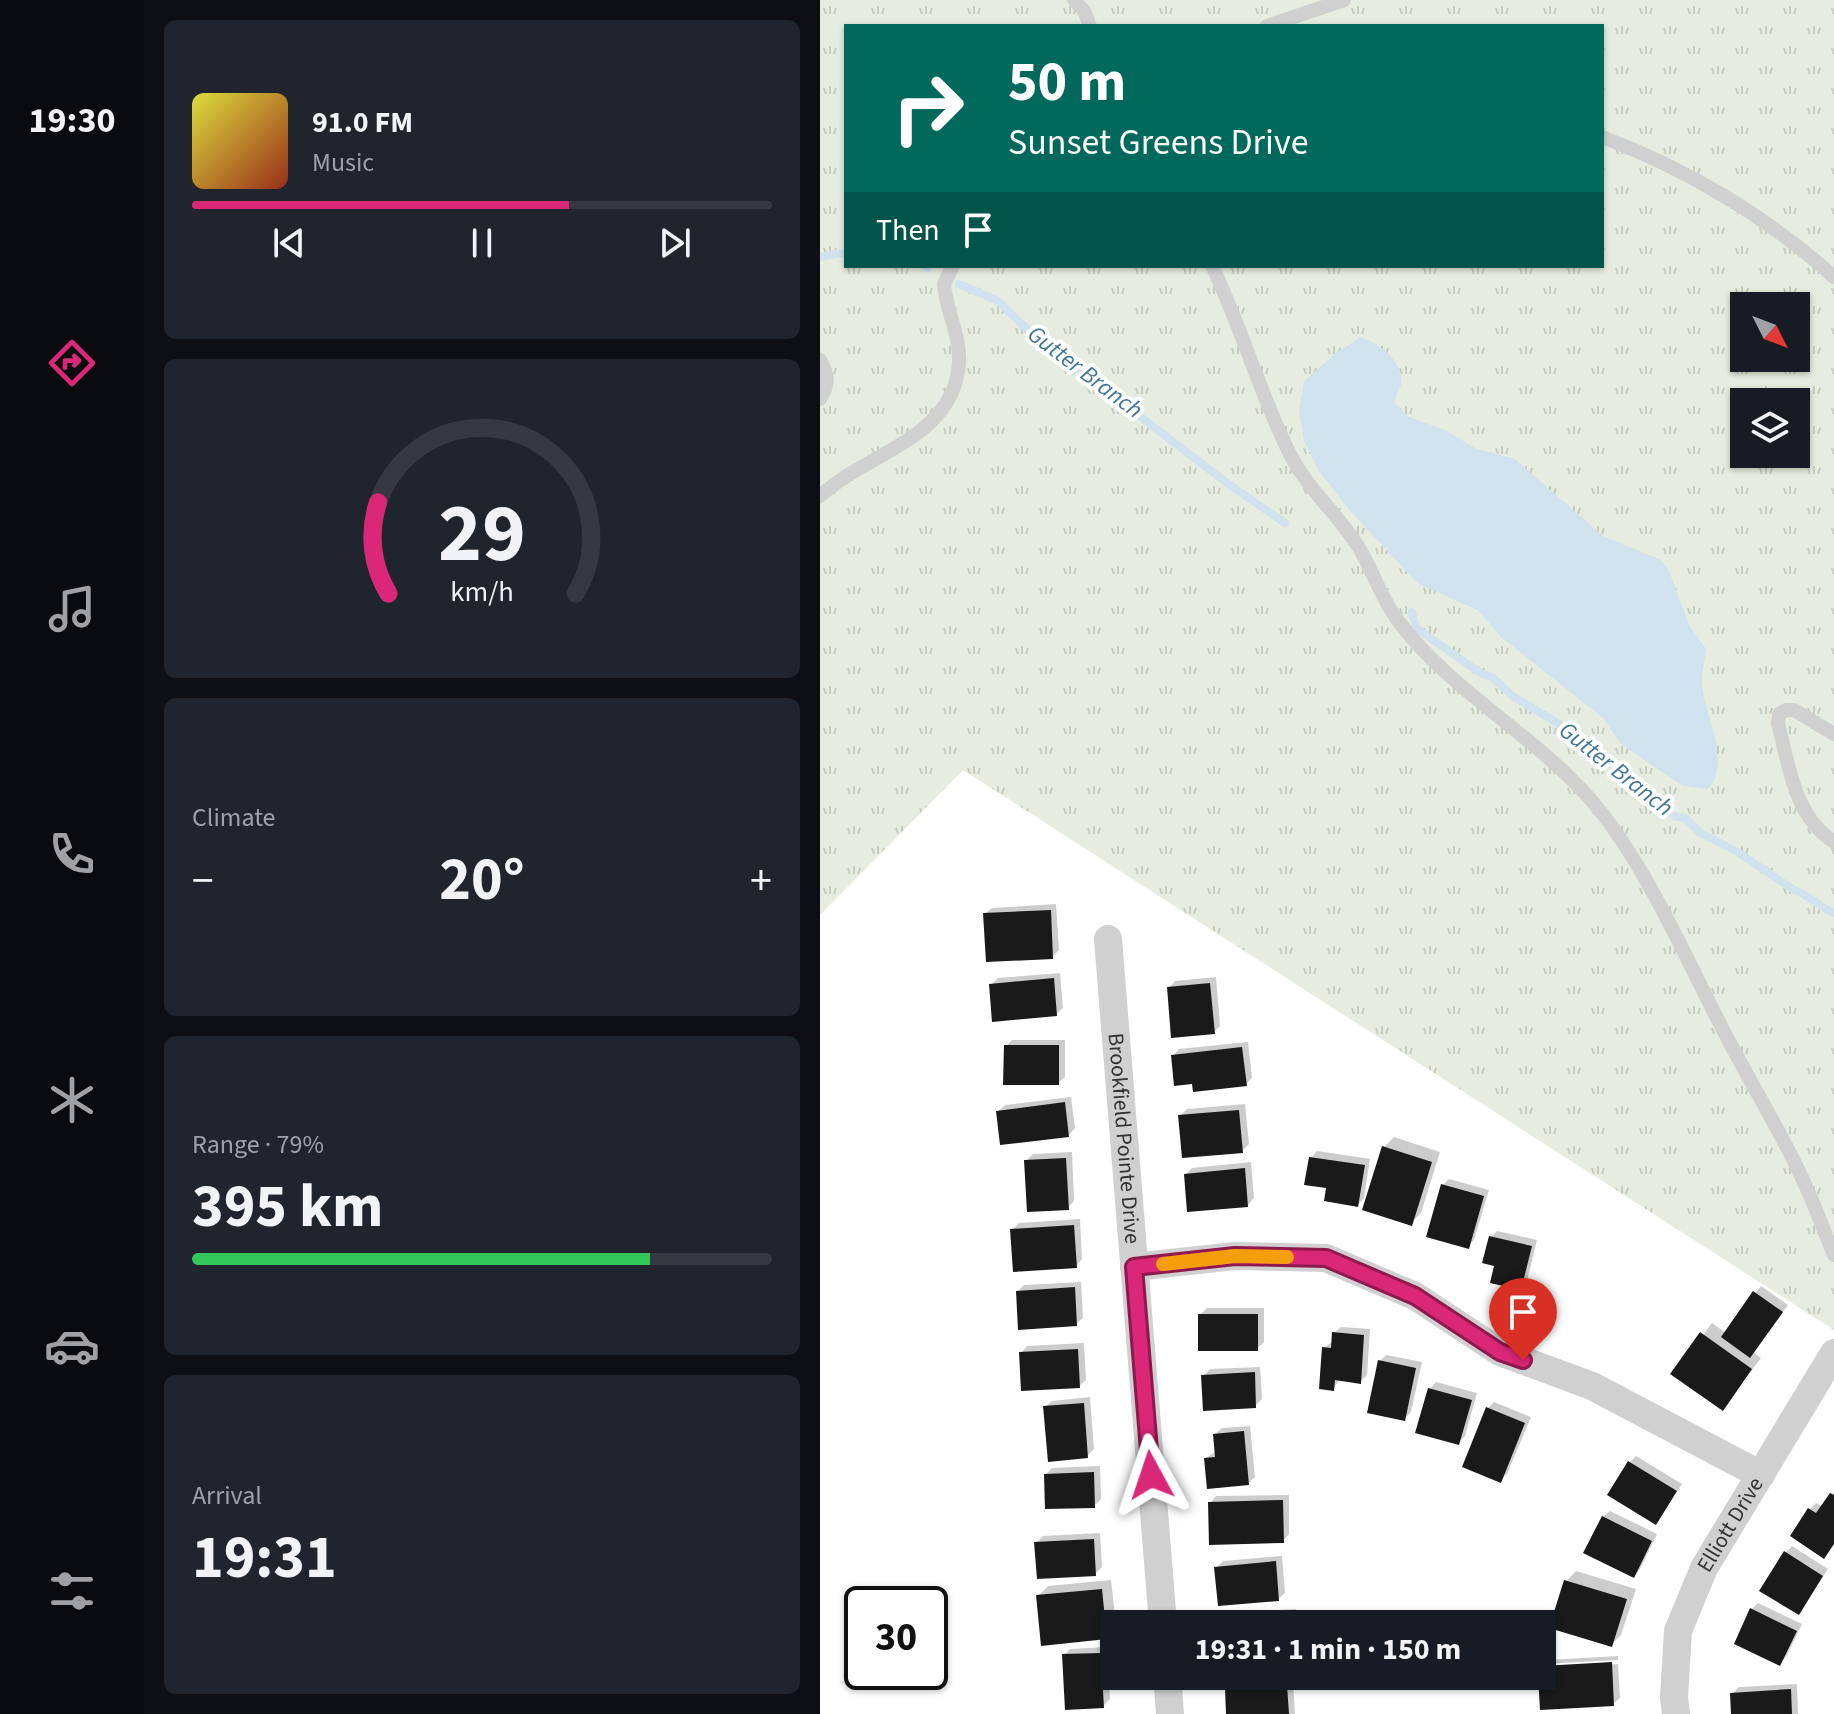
<!DOCTYPE html>
<meta charset="utf-8">
<style>
:root{--surface:#171b24;--page:#20242c;--text:#f1f3f6;--muted:#9ea1a6;--line:#363941;--accent:#db2777}
body{margin:0;font-family:"Source Sans 3",sans-serif;background:var(--page);color:var(--text);height:100vh;display:flex;flex-direction:column;font-size:30px;white-space:nowrap}
*{box-sizing:border-box;margin:0}
p{font-size:26px;color:var(--muted)}
.icon{flex:none;width:44px;height:44px;fill:none;stroke:currentColor;stroke-width:2;stroke-linecap:round;stroke-linejoin:round}
.map{position:relative;flex:1;overflow:hidden}
.panel{display:flex;flex-direction:column;gap:20px;padding:20px;background:#0d0f14;width:676px}
.panel>*{flex:none}
.guide{position:absolute;left:24px;top:24px;width:760px;height:244px;border-radius:0px;box-shadow:0 2px 6px #0004;background:#00695c;color:#fff;overflow:hidden}
.needle{width:52px;rotate:132deg}
.fabs{position:absolute;left:910px;top:292px;display:grid;gap:16px}
.fabs a{display:grid;place-items:center;width:80px;height:80px;border-radius:0px;background:var(--surface);box-shadow:0 2px 6px #0004;font-size:40px}
.speed{position:absolute;left:24px;top:1586px;display:flex;gap:16px;font-size:40px;font-weight:700;text-align:center}
.speed>*{display:grid;place-content:center;width:104px;height:104px;border-radius:50%;background:var(--surface);box-shadow:0 2px 6px #0004;line-height:1}
.speed .limit{border:4px solid #111;border-radius:12px;background:#fff;color:#111}
.pin{position:absolute;display:grid;place-items:center;width:68px;height:68px;color:#fff;margin:-82px -34px;border-radius:50% 50% 50% 0;rotate:-45deg;box-shadow:0 0 8px #0007}
.pin .icon{rotate:45deg}
.me{position:absolute;width:88px;margin:-44px;rotate:355deg;stroke-linejoin:round;filter:drop-shadow(0 0 6px #0008)}
.turn{display:flex;align-items:center;gap:28px;height:168px;padding:0 32px;font-size:36px}
.turn .icon{width:104px;height:104px;stroke-width:2.5}
.turn b{display:block;font-size:56px;line-height:68px}
.then{display:flex;align-items:center;height:76px;padding:0 32px;background:#0003;gap:16px;font-size:30px}
.big{font-size:60px;font-weight:700;line-height:1.1}
.panel .widget{flex:1;display:flex;flex-direction:column;justify-content:center;gap:12px;min-width:0;padding:0 28px;border-radius:12px;background:var(--page)}
.panel .dial{align-items:center;gap:0}
.dial svg{height:208px;overflow:visible;fill:none;stroke:var(--line);stroke-width:7;stroke-linecap:round;text-anchor:middle}
.dial text{fill:var(--text);stroke:none}
.song{display:flex;align-items:center;gap:24px}
.cover{width:96px;height:96px;border-radius:12px;background:linear-gradient(135deg,hsl(60 70% 55%),hsl(10 70% 35%))}
.played{height:8px;border-radius:4px;background:linear-gradient(90deg,var(--accent) 65%,var(--line) 65%)}
.keys{display:flex;justify-content:space-around;direction:ltr}
.heat{display:flex;justify-content:space-between;align-items:center;font-size:44px;direction:ltr}
.charge{height:12px;border-radius:6px;background:linear-gradient(90deg,#34c759 79%,var(--line) 0)}
.trip{position:absolute;left:280px;top:1610px;width:456px;height:80px;border-radius:0px;background:var(--surface);box-shadow:0 2px 6px #0004;font-weight:700;line-height:80px;text-align:center}
main{display:flex;flex:1;min-height:0}
.tabs{display:flex;flex-direction:column;width:144px;justify-content:space-around;align-items:center;background:#090b0e;color:var(--muted)}
.tabs .icon{width:56px;height:56px}
.tabs .active{color:var(--accent)}
.tabs b{font-size:36px;color:var(--text)}
.map>svg:first-child{display:block}
.grass{fill:url(#grass-tufts);fill-rule:evenodd}
.water{fill:#cfe2ee}
.shadow{fill:#0003}
.lines{fill:none;stroke-linecap:round;stroke-linejoin:round}
.stream{stroke:#cfe2ee;stroke-width:8}
.building{fill:#1a1a1a}
.lane{stroke:#d0d0d0;stroke-width:14}
.street{stroke:#d0d0d0;stroke-width:28}
.route-casing{stroke:#8e194d;stroke-width:20}
.route{stroke:#db2777;stroke-width:14}
.slow{stroke:#f59e0b;stroke-width:14}
.labels{text-anchor:middle;dominant-baseline:central;stroke-width:8;stroke-linejoin:round;paint-order:stroke}
.street-label{font-size:22px;fill:#333;stroke:#fff}
.water-label{font-size:24px;font-style:italic;fill:#3f7597;stroke:#fff}
</style>
<main>
<nav class="tabs">
<b>19:30</b>
<svg class="icon active" aria-label="directions" viewBox="0 0 24 24"><path d="M12 3l9 9-9 9-9-9zM9 14v-3h6M13 9l2 2-2 2"/></svg>
<svg class="icon" aria-label="music" viewBox="0 0 24 24"><path d="M9 18V5l10-2v13"/><circle cx="6" cy="18" r="3"/><circle cx="16" cy="16" r="3"/></svg>
<svg class="icon" aria-label="phone" viewBox="0 0 24 24"><path d="M5 4h4l2 5-3 2q2 4 5 5l2-3 5 2v4C11 20 4 13 5 4z"/></svg>
<svg class="icon" aria-label="climate" viewBox="0 0 24 24"><path d="M12 3v18M4 7l16 10M4 17L20 7"/></svg>
<svg class="icon" aria-label="car" viewBox="0 0 24 24"><path d="M5 17H2v-5l4-1 3-4h7l3 4 3 1v5h-3M9 17h6M6 11h13"/><circle cx="7" cy="17" r="2"/><circle cx="17" cy="17" r="2"/></svg>
<svg class="icon" aria-label="filters" viewBox="0 0 24 24"><path d="M4 7h16M4 17h16"/><circle cx="9" cy="7" r="2"/><circle cx="15" cy="17" r="2"/></svg>
</nav>
<section class="panel">
<div class="widget">
<div class="song"><i class="cover"></i><div><b>91.0 FM</b><p>Music</p></div></div>
<div class="played"></div>
<div class="keys"><svg class="icon" aria-label="previous" viewBox="0 0 24 24"><path d="M18 5L8 12l10 7zM5 5v14"/></svg><svg class="icon" aria-label="pause" viewBox="0 0 24 24"><path d="M8 5v14M16 5v14"/></svg><svg class="icon" aria-label="next" viewBox="0 0 24 24"><path d="M6 5l10 7-10 7zM19 5v14"/></svg></div>
</div>
<div class="widget dial"><svg viewBox="0 0 100 80">
<path d="M14 69A42 42 0 1 1 86 69"/>
<path d="M14 69A42 42 0 0 1 10 34" stroke="#db2777"/>
<text x="50" y="56" font-size="32" font-weight="700">29</text>
<text x="50" y="72" font-size="11">km/h</text>
</svg></div>
<div class="widget"><p>Climate</p>
<div class="heat"><a>−</a><b class="big">20°</b><a>+</a></div>
</div>
<div class="widget"><p>Range · 79%</p><b class="big">395 km</b><div class="charge"></div></div>
<div class="widget"><p>Arrival</p><b class="big">19:31</b></div>
</section>
<div class="map">
<svg width="1014" height="1714" viewBox="0 0 1014 1714">
<defs>
<pattern id="grass-tufts" width="24" height="20" patternUnits="userSpaceOnUse" patternTransform="scale(2)"><rect width="24" height="20" fill="#e6ecdf"/><path d="M3 7l-1-3M5 7V3M7 7l1-3M15 17l-1-3M17 17v-4M19 17l1-3" fill="none" stroke="#c6cbc0"/></pattern>
</defs>
<rect width="100%" height="100%" fill="#fff"/>
<path class="grass" d="M0,0H1014V1330L143,770L0,915ZM26,26H782V266H26ZM924,306H976V358H924ZM924,402H976V454H924Z"/>
<path class="water" d="M541,337C560,345 583,359 581,384C580,389 575,397 574,402L589,417L625,430L657,449L695,459L783,536L841,560L848,568L869,625L886,649C885,660 882,671 882,682C883,714 913,761 888,789L863,786L801,744L783,718L681,637L659,611L597,583L527,507L499,471L484,441L479,410L484,381L516,353Z"/>
<path class="shadow" d="M236,904L239,950L232,957L165,914L172,908Z
M240,973L243,1008L236,1014L171,985L178,978Z
M396,977L400,1026L394,1032L349,988L355,981Z
M192,1040H245V1077L238,1083L186,1046Z
M428,1042L432,1078L426,1084L374,1082L353,1056L359,1049Z
M251,1097L255,1128L249,1135L178,1112L185,1105Z
M425,1104L429,1144L422,1151L360,1116L367,1109Z
M574,1137L620,1152L601,1213L591,1223L564,1147Z
M497,1151L550,1159L544,1198L538,1205L509,1187L491,1158Z
M252,1152L254,1201L248,1208L206,1161L213,1154Z
M431,1162L434,1198L428,1205L366,1174L372,1168Z
M629,1179L669,1190L654,1240L648,1246L623,1185Z
M260,1219L262,1259L256,1266L192,1230L199,1223Z
M677,1231L717,1240L707,1281L701,1288L676,1264L670,1238Z
M261,1282L263,1318L256,1324L198,1291L204,1285Z
M941,1286L968,1305L933,1352L941,1358L902,1409L853,1374L892,1323L906,1333Z
M387,1308H444V1342L437,1349L380,1315Z
M521,1327L550,1329L547,1375L540,1382L520,1379L513,1389L504,1348L513,1341L514,1333Z
M264,1343L266,1380L259,1386L201,1353L207,1346Z
M566,1355L602,1362L591,1412L585,1418L560,1361Z
M440,1367L442,1399L435,1406L383,1376L390,1369Z
M616,1382L657,1393L645,1436L638,1443L610,1389Z
M270,1397L274,1449L267,1456L225,1407L232,1401Z
M674,1402L711,1417L687,1474L680,1480L668,1408Z
M430,1426L435,1477L428,1483L386,1458L397,1451L395,1434L402,1428Z
M816,1456L862,1484L835,1523L809,1463Z
M280,1466L281,1499L274,1506L226,1474L232,1468Z
M1014,1492V1544L990,1509L996,1503L1003,1507Z
M469,1495V1534L463,1541L390,1503L396,1496Z
M790,1511L837,1534L820,1569L814,1576L783,1517Z
M280,1533L282,1567L275,1574L216,1543L223,1536Z
M972,1546L1008,1569L978,1613L966,1552Z
M462,1556L465,1593L458,1599L397,1567L403,1561Z
M756,1571L816,1589L801,1635L791,1645L746,1581Z
M291,1580L296,1624L286,1637L218,1596L228,1586Z
M938,1603L982,1624L966,1657L960,1663L932,1609Z
M476,1609L477,1624H400L410,1613Z
M287,1647L290,1699L283,1706L244,1655L250,1649Z
M798,1656V1660L724,1664V1668L798,1664L800,1698L793,1704L720,1676L722,1665L727,1660Z
M473,1679L475,1714H408L407,1689L414,1683Z
M977,1684L978,1714H913L912,1694L919,1687Z"/>
<g class="lines">
<path class="stream" d="M0,257L26,252
M105,266L108,268
M139,284L178,301L210,332L407,483L465,523
M592,612L596,628L662,674L672,677L694,697L738,723L767,750L785,759L854,816L865,818L879,832L916,851L974,890C989,895 999,907 1014,913"/>
</g>
<path class="building" d="M231,910L233,959L166,962L163,913Z
M234,978L237,1016L172,1022L169,984Z
M390,983L395,1034L351,1038L347,987Z
M184,1045H239V1085H183Z
M422,1047L427,1086L373,1092L372,1084L354,1086L351,1055Z
M245,1102L249,1137L180,1145L176,1111Z
M419,1110L423,1153L362,1158L358,1115Z
M562,1146L612,1162L592,1226L542,1210Z
M489,1157L545,1165L538,1207L504,1201L506,1188L484,1185Z
M246,1158L249,1210L207,1212L204,1160Z
M425,1168L428,1207L367,1212L364,1174Z
M621,1184L664,1196L649,1249L606,1237Z
M254,1225L257,1268L193,1272L190,1229Z
M669,1236L712,1246L701,1290L670,1283L674,1266L662,1263Z
M255,1287L257,1326L198,1330L196,1291Z
M933,1291L963,1312L930,1358L901,1337Z
M378,1314H438V1351H378Z
M512,1332L544,1335L541,1384L515,1380L514,1391L499,1389L502,1347L511,1348Z
M880,1332L932,1369L903,1411L850,1374Z
M258,1349L260,1388L201,1391L199,1352Z
M558,1360L596,1368L585,1421L547,1413Z
M435,1372L436,1408L383,1411L381,1375Z
M608,1388L652,1400L639,1445L595,1433Z
M264,1403L268,1458L228,1462L223,1406Z
M666,1407L705,1423L681,1483L642,1467Z
M424,1431L429,1485L387,1489L384,1458L395,1457L393,1434Z
M808,1461L857,1491L836,1525L787,1495Z
M274,1472L275,1508L225,1509L224,1474Z
M1010,1493L1014,1495V1544L1004,1559L970,1536L988,1508L996,1513Z
M463,1500L464,1543L389,1545L388,1502Z
M782,1516L832,1541L814,1578L763,1553Z
M274,1539L276,1576L217,1579L214,1542Z
M964,1551L1003,1576L979,1615L939,1591Z
M456,1561L459,1601L398,1606L394,1567Z
M744,1580L807,1599L792,1647L729,1628Z
M282,1589L287,1639L221,1646L216,1595Z
M930,1608L977,1631L960,1666L914,1644Z
M467,1619V1624H406V1622Z
M281,1653L284,1708L245,1710L242,1654Z
M792,1662L794,1706L720,1710L718,1676H722V1666Z
M467,1685L469,1714H406L405,1688Z
M971,1689L972,1714H911L910,1693Z"/>
<g class="lines">
<path class="lane" d="M254,0L264,11L270,26
M447,26L524,0
M782,137C865,168 948,217 1014,277
M392,266C421,326 439,391 468,450C486,489 521,516 542,553C555,576 562,600 579,622C628,687 704,729 761,789C818,848 861,948 899,1022C926,1076 959,1127 984,1182C995,1206 1004,1231 1014,1255
M0,360C9,376 9,384 0,399
M0,496C46,453 133,439 139,364C141,335 126,312 124,284L133,266
M1014,734L974,710H966L959,714L958,723C969,766 974,816 1014,842"/>
<g class="street">
<path id="s1" d="M288,939L343,1624"/>
<path d="M314,1267L415,1256L506,1258L595,1296L680,1352L772,1386L941,1475"/>
<path d="M347,1676L350,1714"/>
<path id="s2" d="M856,1714L854,1697L858,1631L884,1568L1014,1353"/>
</g>
</g>
<g class="lines">
<defs>
<path id="route" d="M331,1475L314,1267L415,1256L506,1258L595,1296L680,1352L703,1360"/>
</defs>
<use href="#route" class="route-casing"/>
<use href="#route" class="route"/>
<path class="slow" d="M343,1264L415,1256L467,1257"/>
</g>
<g class="labels">
<g class="street-label">
<text stroke="none"><textPath href="#s1" startOffset="200">Brookfield Pointe Drive</textPath></text>
<text stroke="none"><textPath href="#s2" startOffset="202">Elliott Drive</textPath></text>
</g>
<g class="water-label">
<text transform="translate(265 372) rotate(37)">Gutter Branch</text>
<text transform="translate(796 769) rotate(38)">Gutter Branch</text>
</g>
</g>
</svg>
<div class="fabs">
<a><svg class="needle" viewBox="-14 -14 28 28"><path d="M0-13l5 13h-10z" fill="#e53935"/><path d="M0 13l5-13h-10z" fill="#9ea1a6"/></svg></a>
<a><svg class="icon" aria-label="layers" viewBox="0 0 24 24"><path d="M12 4l9 5-9 5-9-5zM3 14l9 5 9-5"/></svg></a>
</div>
<div class="speed"><div class="limit">30</div></div>
<div class="pin" style="left:703px;top:1360px;background:#d93025"><svg class="icon" aria-label="arrive" viewBox="0 0 24 24"><path d="M6 21V4h12l-3 4 3 4H6"/></svg></div>
<svg class="me" style="left:331px;top:1475px" viewBox="-20 -20 40 40"><path d="M0-17L14 15 0 8-14 15z" fill="#db2777" stroke="#fff" stroke-width="4"/></svg>
<div class="trip">19:31 · 1 min · 150 m</div>
<div class="guide">
<div class="turn"><svg class="icon" aria-label="right" viewBox="0 0 24 24"><path d="M7 20v-9h11M14 6l5 5-5 5"/></svg><div><b>50 m</b>Sunset Greens Drive</div></div>
<div class="then">Then<svg class="icon" aria-label="arrive" viewBox="0 0 24 24"><path d="M6 21V4h12l-3 4 3 4H6"/></svg></div>
</div>
</div>
</main>
